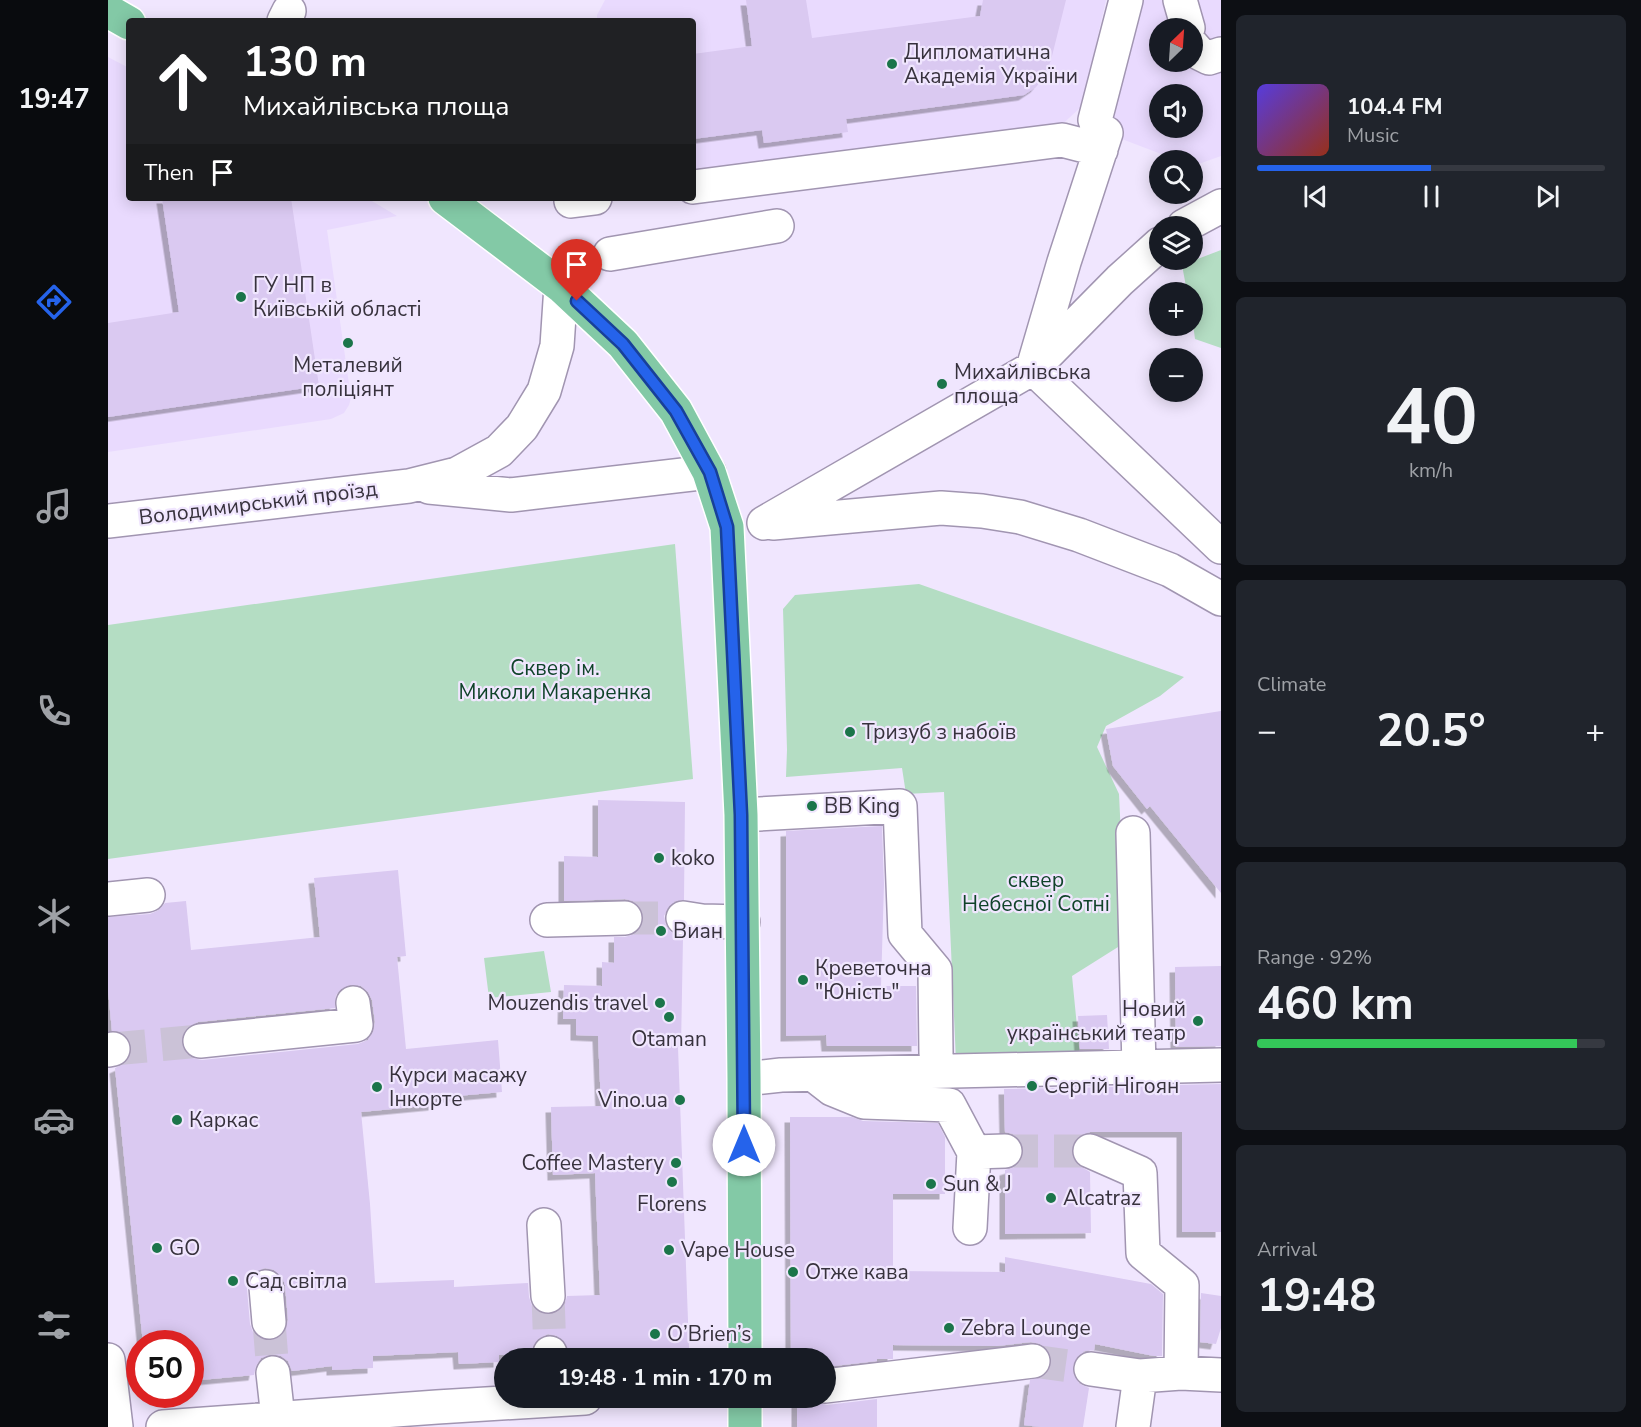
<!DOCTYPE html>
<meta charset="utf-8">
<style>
:root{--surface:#171b24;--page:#20242c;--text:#f1f3f6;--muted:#9ea1a6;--line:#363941;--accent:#2563eb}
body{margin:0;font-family:"Nunito Sans",sans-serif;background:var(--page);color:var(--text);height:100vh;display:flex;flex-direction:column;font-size:22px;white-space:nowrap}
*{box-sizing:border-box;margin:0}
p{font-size:20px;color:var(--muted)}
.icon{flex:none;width:33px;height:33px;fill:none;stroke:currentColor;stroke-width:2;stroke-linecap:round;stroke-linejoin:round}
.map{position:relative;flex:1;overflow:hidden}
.panel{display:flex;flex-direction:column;gap:15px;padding:15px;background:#0d0f14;width:420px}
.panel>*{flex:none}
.hud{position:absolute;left:18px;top:18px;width:570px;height:183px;border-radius:6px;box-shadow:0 3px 15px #0003;background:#202124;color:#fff;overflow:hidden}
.needle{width:39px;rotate:25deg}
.tools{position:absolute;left:1041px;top:18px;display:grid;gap:12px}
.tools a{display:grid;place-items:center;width:54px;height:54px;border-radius:50%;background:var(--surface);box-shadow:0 3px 15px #0003;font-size:30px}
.speed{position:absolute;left:18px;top:1330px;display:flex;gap:12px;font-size:30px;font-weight:700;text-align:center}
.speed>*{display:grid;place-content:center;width:78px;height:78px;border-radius:50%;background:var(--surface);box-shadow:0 3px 15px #0003;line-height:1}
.speed .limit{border:9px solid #d22;background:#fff;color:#111}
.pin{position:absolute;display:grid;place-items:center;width:51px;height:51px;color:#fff;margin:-62px -26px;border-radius:50% 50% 50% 0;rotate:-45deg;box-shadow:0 0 6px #0007}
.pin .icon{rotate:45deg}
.me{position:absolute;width:66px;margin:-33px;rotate:0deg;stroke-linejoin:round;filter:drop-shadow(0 0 4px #0008)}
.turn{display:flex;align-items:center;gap:21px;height:126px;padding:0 18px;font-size:27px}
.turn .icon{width:78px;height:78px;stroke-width:2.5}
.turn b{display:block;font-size:42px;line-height:51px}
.then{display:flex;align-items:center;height:57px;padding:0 18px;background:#0003;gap:12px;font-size:22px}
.big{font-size:45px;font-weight:700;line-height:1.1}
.panel .card{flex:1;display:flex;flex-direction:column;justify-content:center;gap:9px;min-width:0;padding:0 21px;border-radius:9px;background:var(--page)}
.panel .dial{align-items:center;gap:0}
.dial b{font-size:78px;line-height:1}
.song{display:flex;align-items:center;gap:18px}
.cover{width:72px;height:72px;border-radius:9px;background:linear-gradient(135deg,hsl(250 70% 55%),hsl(10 70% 35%))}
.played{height:6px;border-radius:3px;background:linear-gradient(90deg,var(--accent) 50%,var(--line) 50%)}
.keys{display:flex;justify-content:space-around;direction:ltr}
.heat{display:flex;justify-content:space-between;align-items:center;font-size:33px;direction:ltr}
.charge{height:9px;border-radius:4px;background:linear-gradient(90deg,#34c759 92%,var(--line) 0)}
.trip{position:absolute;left:386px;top:1348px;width:342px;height:60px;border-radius:30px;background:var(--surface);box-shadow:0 3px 15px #0003;font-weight:700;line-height:60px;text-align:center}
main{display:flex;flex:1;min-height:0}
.dock{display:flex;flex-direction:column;width:108px;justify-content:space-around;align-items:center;background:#090b0e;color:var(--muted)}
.dock .icon{width:42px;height:42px}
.dock .current{color:var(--accent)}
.dock b{font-size:27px;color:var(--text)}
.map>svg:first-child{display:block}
.built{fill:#e9dafe;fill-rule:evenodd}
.green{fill:#b4ddc3}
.building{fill:#dac9f1;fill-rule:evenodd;filter:url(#shadow)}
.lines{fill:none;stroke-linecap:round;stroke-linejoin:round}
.minor-tunnel{stroke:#cbc2d7;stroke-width:33;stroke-dasharray:33 16;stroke-linecap:butt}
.minor-casing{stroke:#a195b1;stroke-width:36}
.major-casing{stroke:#fff;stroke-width:36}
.minor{stroke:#fff;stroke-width:33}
.major{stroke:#83c9a6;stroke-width:33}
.route-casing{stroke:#184099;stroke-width:15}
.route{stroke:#2563eb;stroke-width:10}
.poi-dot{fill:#1b754a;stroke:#f0e6fe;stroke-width:2}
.labels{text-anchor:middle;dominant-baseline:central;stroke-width:4.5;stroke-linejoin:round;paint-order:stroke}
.poi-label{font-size:21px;fill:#37323d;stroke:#f0e6fe;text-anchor:start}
.street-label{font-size:21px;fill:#37323d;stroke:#f0e6fe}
.park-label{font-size:21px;fill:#0f4329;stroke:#f0e6fe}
</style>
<main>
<nav class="dock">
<b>19:47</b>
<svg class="icon current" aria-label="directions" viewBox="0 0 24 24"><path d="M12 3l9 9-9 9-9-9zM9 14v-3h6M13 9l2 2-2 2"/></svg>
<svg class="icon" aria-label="music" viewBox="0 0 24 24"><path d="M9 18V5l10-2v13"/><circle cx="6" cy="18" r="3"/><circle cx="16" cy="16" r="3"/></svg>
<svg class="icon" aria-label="phone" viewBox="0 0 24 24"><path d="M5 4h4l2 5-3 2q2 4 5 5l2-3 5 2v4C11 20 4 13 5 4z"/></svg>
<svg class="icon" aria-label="climate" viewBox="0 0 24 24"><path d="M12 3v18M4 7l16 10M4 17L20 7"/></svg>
<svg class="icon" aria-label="car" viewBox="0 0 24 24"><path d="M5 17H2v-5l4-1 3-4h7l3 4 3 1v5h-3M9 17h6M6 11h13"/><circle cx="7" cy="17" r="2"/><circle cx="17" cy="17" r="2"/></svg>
<svg class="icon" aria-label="filters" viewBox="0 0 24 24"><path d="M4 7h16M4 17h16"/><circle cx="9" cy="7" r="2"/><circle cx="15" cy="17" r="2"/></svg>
</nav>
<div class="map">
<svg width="1113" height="1427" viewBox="0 0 1113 1427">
<defs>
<filter id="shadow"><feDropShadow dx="-5.5" dy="5.5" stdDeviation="0" flood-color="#0004"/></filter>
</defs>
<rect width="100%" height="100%" fill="#f0e6fe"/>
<path class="built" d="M497,0H998L974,106L947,131L585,177V21H489V15Z
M1030,0H1113V156L1085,166L1084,160H1069L998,133ZM1052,28H1084V62H1052ZM1052,94H1084V128H1052Z
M0,57L21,68V198H259L289,216L219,230L243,398L241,405L236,413L223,419L0,452Z"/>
<path class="green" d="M1113,250V348L1087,339L1085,324L1084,292H1079L1074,265Z
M567,544L585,779L0,859V625Z
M811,584L1076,677L1052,696L998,726L989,747L1011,794L1018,942L964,976L972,1057L848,1061L836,792L798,794L794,768L678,777L679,750L675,609L687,595Z
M436,951L443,992L381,998L376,958Z"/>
<path class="building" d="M638,0H698L704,38L872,16L875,0H958L943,60L937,76L928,87L916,95L738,119L740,132L656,143L654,130L585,139V54L644,46Z
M54,198H183L211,386L0,417V323L71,312Z
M1113,711V893L1042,806L1039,809L1005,766L998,729Z
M490,800L577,802L576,900L568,901L561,906L556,916L558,925L563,932L575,937L573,1047H570L581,1348L461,1352L456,1341L449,1336L440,1334L430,1339L425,1346L424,1354L391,1355V1362L351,1364L350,1352L265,1356V1368L224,1370V1366L184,1371L180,1361L173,1356L164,1354L153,1358L148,1366L146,1375L82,1381V1344H35L7,1068L18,1063L22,1056L23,1046L19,1036L12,1032L4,1031L0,990V917L42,914L51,910L57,903L78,901L83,950L212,937L206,878L290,870L298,956L289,957L298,1049L390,1040L394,1092L326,1098V1105L253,1112L262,1204L267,1283L346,1280V1287L420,1283L421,1297L424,1306L431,1312L440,1315L451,1311L457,1304L459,1296L492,1295L487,1173L445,1175L443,1107L493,1106L490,1036L468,1035V1019H455L456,985L494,986V962L506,963V937H517L527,934L533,927L536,918L533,908L525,901L517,899L456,901V856L490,857ZM242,985L253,986L260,992L264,1000L267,1022L265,1032L260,1040L250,1044L94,1060L84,1058L77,1052L73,1043L75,1033L82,1026L90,1022L227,1008L228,995L233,989ZM157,1268L166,1270L174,1277L177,1285L180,1320L178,1329L172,1337L162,1341L153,1339L145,1332L142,1324L139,1289L141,1280L147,1272Z
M774,826L776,884L773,986H808L809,1046H719L718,1035L678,1036V831Z
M1113,966V1046L1068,1047L1067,967Z
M999,1015L1001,1049H972L970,1016Z
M1113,1084V1232H1074V1132H982L970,1136L965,1143L963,1152L967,1163L982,1172L983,1233L897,1234V1170L907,1167L914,1159L916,1151L913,1141L905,1134L897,1132L896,1089L1068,1086V1085Z
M682,1117H744L755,1121L830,1123L837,1137V1194H785V1271L897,1272V1257L1043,1284L1055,1294L1054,1356H1046L987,1344L986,1350L977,1351L969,1357L965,1366L966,1376L972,1384L981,1388L975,1427H932L916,1425L922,1380L936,1376L942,1368L943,1358L940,1350L932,1344L923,1342L889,1346L785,1345V1359H769V1361L717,1367V1359H683Z
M1093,1293L1113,1296V1328L1108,1344L1092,1342Z
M689,1398H703L710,1403L719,1405L769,1399V1427H689Z"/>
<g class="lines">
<path class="minor-tunnel" d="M517,918H575
M5,1049L92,1041
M897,1151H982
M440,1296L442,1353
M161,1322L165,1373
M925,1361L983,1369"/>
<defs>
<path id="minor" d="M1072,0L1080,28
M176,21L181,11
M1084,45L1091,53L1101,58L1113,54
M987,120L1018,0
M998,133L956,262L925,368L1113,547
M585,187L954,140L993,150
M463,201L487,198
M1076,226L1113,206
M502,254L669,226
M321,487L403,495L601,472
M0,521L301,486L349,474L391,451L414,427L436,391L449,346L453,286
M656,523L925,368L1012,280L1052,244
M665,523L833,508L874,511L912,517L971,535L1062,570L1113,599
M633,815L792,806L797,934L827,970L828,1053
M1025,833L1031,1067
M0,899L40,895
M575,918L594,921L635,922
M439,920L517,918
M92,1041L248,1025L245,1003
M0,1050L5,1049
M706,1075L724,1089L756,1102L841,1105L866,1152L862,1228
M636,1079L673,1075L1113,1065
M982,1151L1032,1173L1035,1253L1074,1285L1073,1373
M866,1152L897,1151
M436,1225L440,1296
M158,1287L161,1322
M442,1353L443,1359
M0,1360L8,1427
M983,1369L1032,1376L1073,1373L1113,1375
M165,1373L170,1418
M717,1386L925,1361
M55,1427L329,1407L477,1398
M1025,1427L1032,1376"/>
<path id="major" d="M0,11L21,23
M337,198L453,286L515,344L568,411L601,472L619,527L633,815L636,1079L637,1359
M637,1427V1398"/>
</defs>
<use href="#minor" class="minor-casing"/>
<use href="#major" class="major-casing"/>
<use href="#minor" class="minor"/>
<use href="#major" class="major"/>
</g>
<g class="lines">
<defs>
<path id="route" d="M469,301L515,344L568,411L602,472L619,527L633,815L636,1145"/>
</defs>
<use href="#route" class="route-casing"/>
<use href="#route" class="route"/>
</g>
<g class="poi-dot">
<circle cx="784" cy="64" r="6"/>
<circle cx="133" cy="297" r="6"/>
<circle cx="240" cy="343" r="6"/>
<circle cx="834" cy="384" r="6"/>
<circle cx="742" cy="732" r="6"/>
<circle cx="704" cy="806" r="6"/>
<circle cx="551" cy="858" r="6"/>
<circle cx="553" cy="931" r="6"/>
<circle cx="695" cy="980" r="6"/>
<circle cx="552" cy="1003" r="6"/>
<circle cx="561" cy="1017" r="6"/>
<circle cx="1090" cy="1021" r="6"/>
<circle cx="924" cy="1086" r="6"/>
<circle cx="269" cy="1087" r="6"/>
<circle cx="572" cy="1100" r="6"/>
<circle cx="69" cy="1120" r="6"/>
<circle cx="568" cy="1163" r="6"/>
<circle cx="564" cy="1182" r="6"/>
<circle cx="823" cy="1184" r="6"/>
<circle cx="943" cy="1198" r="6"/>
<circle cx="49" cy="1248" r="6"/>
<circle cx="561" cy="1250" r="6"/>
<circle cx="685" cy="1272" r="6"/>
<circle cx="125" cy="1281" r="6"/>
<circle cx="841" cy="1328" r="6"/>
<circle cx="547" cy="1334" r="6"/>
</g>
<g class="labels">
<g class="poi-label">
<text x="796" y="52">Дипломатична<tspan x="796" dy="24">Академія України</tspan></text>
<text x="145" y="285">ГУ НП в<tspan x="145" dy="24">Київській області</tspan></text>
<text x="240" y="365" text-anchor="middle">Металевий<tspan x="240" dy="24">поліціянт</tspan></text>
<text x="846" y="372">Михайлівська<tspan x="846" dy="24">площа</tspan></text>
<text x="754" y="732">Тризуб з набоїв</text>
<text x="716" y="806">BB King</text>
<text x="563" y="858">koko</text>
<text x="565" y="931">Виан</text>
<text x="707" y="968">Креветочна<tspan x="707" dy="24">"Юність"</tspan></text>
<text x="540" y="1003" text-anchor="end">Mouzendis travel</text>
<text x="1078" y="1009" text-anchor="end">Новий<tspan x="1078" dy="24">український театр</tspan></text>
<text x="561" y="1039" text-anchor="middle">Otaman</text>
<text x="281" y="1075">Курси масажу<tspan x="281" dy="24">Інкорте</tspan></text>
<text x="936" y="1086">Сергій Нігоян</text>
<text x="560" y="1100" text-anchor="end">Vino.ua</text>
<text x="81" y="1120">Каркас</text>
<text x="556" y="1163" text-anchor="end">Coffee Mastery</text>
<text x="835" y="1184">Sun &amp; J</text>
<text x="955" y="1198">Alcatraz</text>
<text x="564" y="1204" text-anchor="middle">Florens</text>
<text x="61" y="1248">GO</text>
<text x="573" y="1250">Vape House</text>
<text x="697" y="1272">Отже кава</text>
<text x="137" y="1281">Сад світла</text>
<text x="853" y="1328">Zebra Lounge</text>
<text x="559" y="1334">O’Brien’s</text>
</g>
<g class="street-label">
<text transform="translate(150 503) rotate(-7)">Володимирський проїзд</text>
</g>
<g class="park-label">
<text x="447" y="668">Сквер ім.<tspan x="447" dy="24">Миколи Макаренка</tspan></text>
<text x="928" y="880">сквер<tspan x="928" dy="24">Небесної Сотні</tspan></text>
</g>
</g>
</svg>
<div class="tools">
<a><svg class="needle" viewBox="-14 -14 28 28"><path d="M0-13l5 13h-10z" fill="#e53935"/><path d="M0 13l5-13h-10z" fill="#9ea1a6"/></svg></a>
<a><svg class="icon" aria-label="sound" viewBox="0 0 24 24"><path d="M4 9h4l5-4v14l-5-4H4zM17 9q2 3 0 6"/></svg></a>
<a><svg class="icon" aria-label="search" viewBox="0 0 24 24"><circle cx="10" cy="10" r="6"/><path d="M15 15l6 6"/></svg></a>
<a><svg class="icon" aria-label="layers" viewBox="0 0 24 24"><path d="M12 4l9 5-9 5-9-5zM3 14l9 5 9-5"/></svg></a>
<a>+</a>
<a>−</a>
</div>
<div class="speed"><div class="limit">50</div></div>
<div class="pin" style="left:469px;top:301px;background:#d93025"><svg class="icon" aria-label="arrive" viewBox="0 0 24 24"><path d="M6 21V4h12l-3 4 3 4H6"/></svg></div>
<svg class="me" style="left:636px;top:1145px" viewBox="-20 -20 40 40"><circle r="19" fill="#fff"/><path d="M0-13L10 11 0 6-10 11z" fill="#2563eb"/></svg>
<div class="trip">19:48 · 1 min · 170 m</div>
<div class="hud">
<div class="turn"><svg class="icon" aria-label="ahead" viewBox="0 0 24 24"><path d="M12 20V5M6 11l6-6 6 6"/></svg><div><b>130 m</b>Михайлівська площа</div></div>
<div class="then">Then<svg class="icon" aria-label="arrive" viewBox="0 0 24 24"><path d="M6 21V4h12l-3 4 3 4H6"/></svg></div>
</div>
</div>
<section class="panel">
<div class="card">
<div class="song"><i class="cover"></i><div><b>104.4 FM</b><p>Music</p></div></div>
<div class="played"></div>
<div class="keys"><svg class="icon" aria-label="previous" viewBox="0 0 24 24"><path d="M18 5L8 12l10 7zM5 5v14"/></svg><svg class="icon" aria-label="pause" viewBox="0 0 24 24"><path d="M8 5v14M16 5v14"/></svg><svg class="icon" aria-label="next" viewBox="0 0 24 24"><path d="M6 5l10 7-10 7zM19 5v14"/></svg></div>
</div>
<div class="card dial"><b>40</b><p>km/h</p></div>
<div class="card"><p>Climate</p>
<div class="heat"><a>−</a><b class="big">20.5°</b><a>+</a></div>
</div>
<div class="card"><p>Range · 92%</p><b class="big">460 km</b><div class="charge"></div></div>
<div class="card"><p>Arrival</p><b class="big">19:48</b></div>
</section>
</main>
